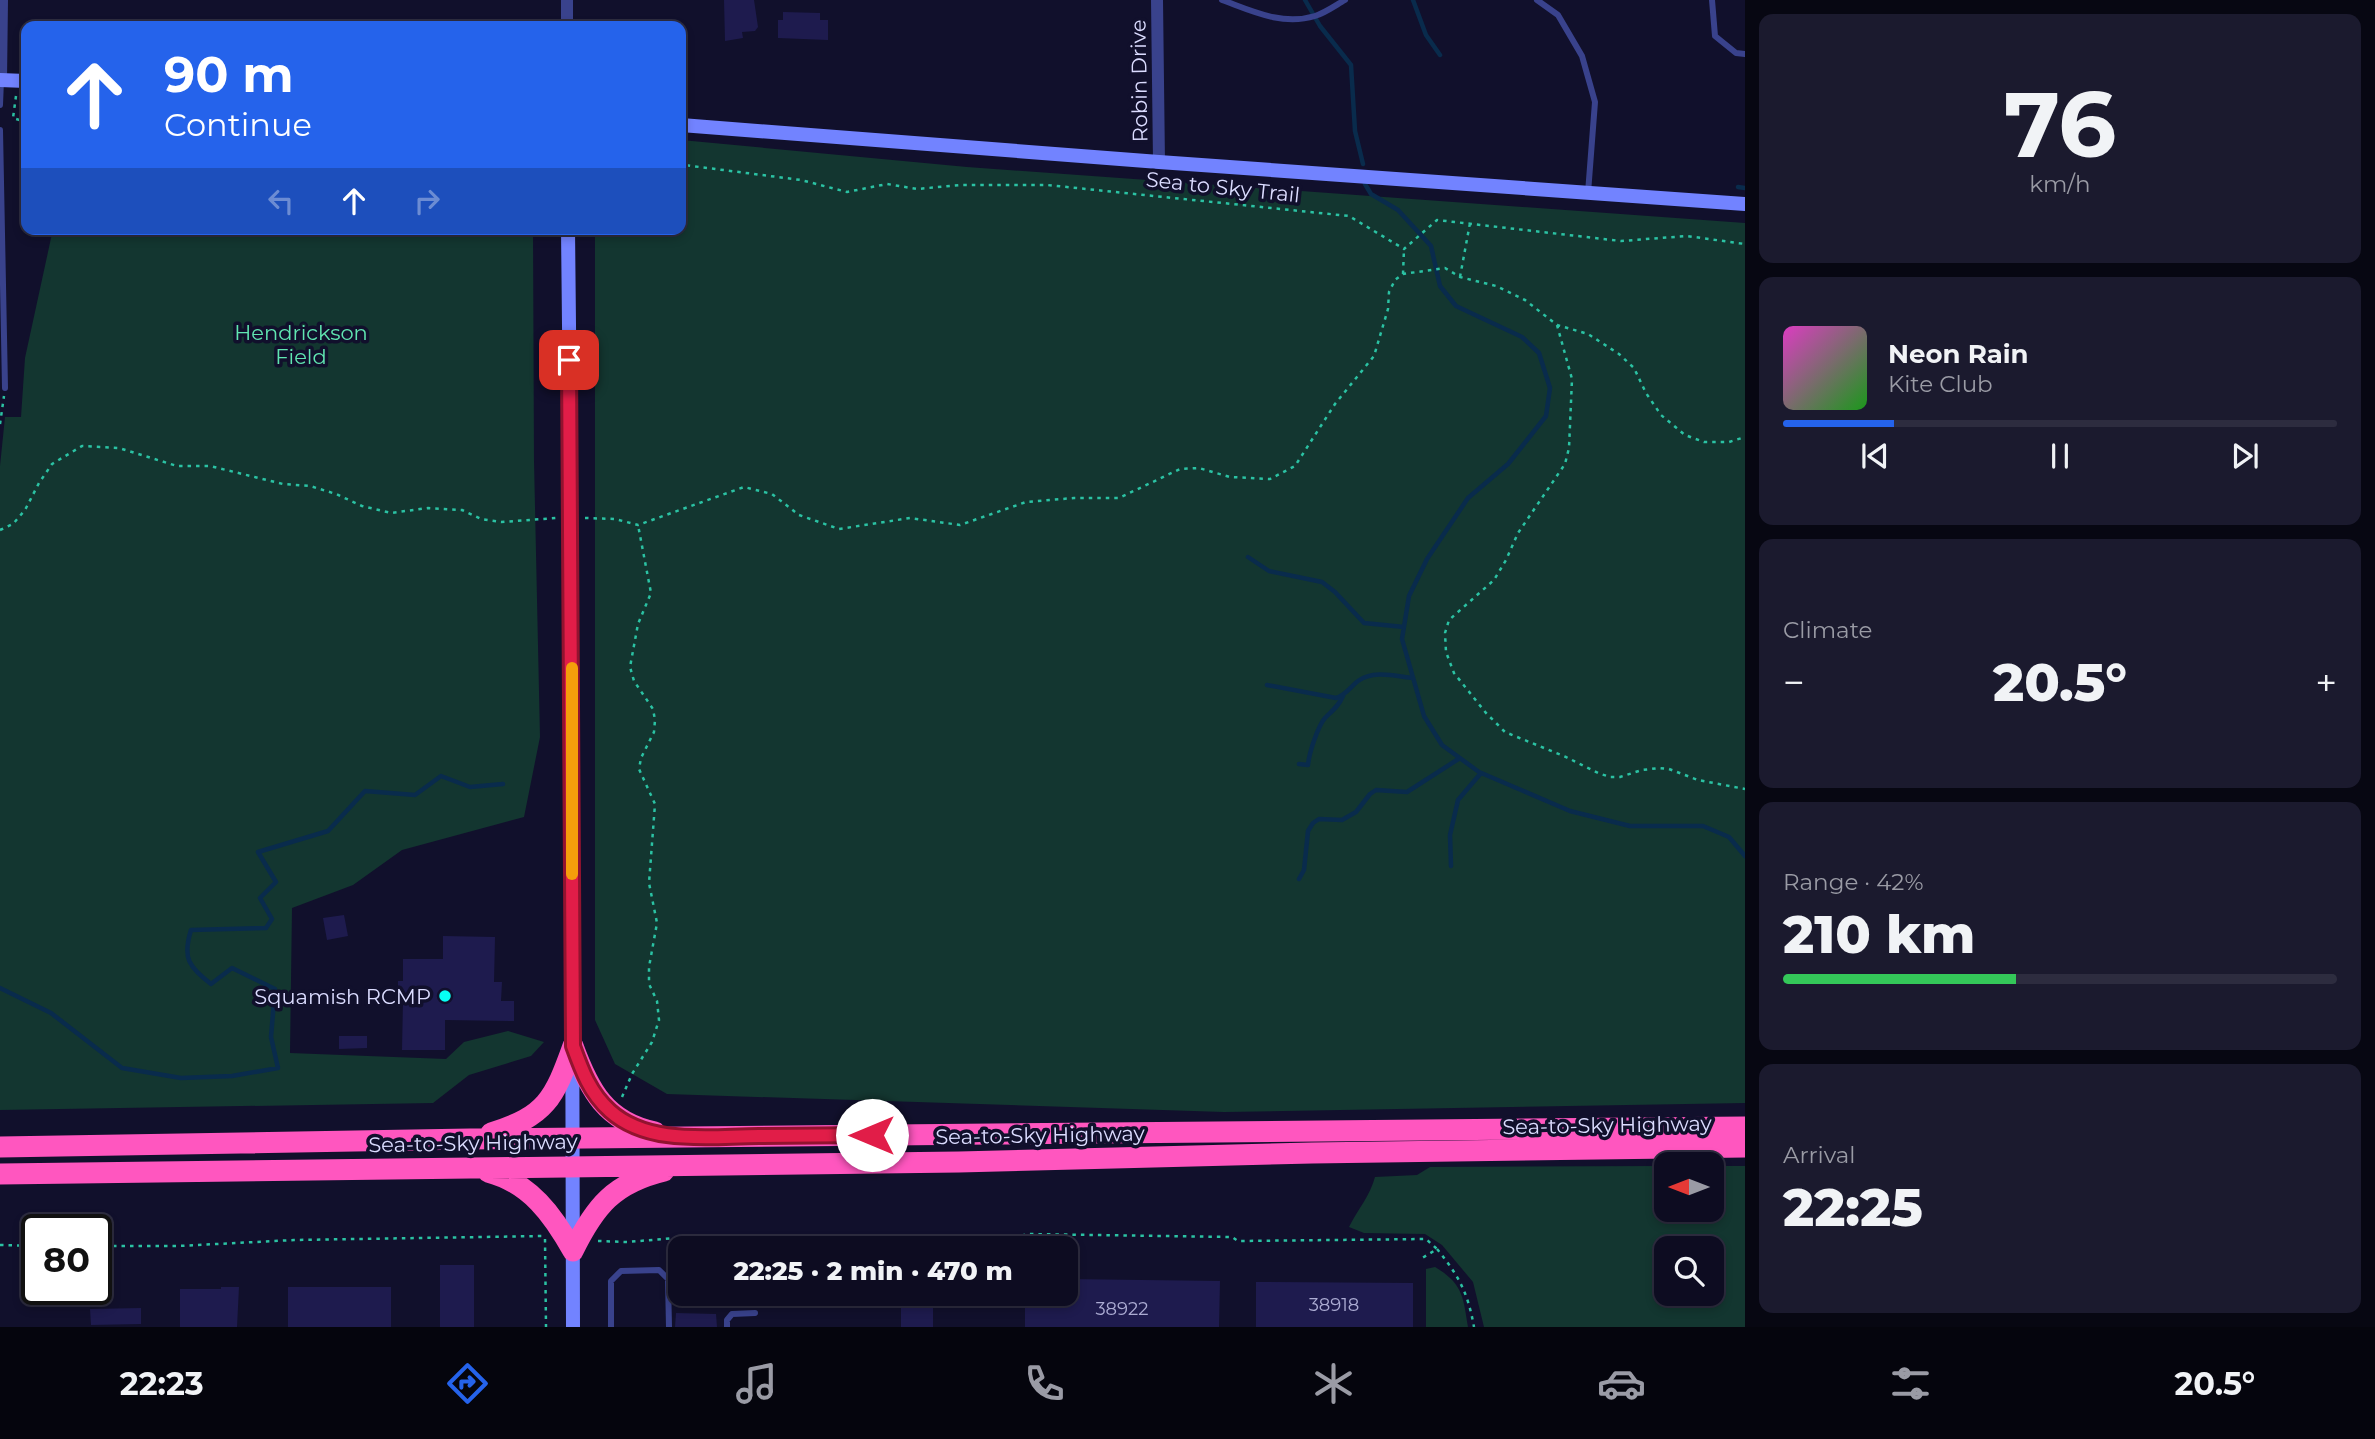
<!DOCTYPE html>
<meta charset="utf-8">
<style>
:root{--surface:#0d0c21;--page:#1b1a2e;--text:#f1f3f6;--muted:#9a9ba5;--line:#2d2c3f;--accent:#2563eb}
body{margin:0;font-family:Montserrat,sans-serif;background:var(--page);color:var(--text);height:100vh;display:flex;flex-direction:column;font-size:26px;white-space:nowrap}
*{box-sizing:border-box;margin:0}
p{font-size:23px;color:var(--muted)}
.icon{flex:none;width:38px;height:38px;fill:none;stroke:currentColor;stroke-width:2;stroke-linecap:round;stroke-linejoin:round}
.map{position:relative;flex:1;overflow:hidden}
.drawer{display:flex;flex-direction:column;gap:14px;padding:14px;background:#070712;width:630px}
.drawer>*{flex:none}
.hud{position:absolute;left:21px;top:21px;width:665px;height:214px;border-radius:14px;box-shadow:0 4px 10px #0003,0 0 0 2px var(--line);background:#2563eb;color:#fff;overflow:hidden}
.needle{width:46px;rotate:270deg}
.controls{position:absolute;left:1654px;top:1152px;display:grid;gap:14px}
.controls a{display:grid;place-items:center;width:70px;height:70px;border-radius:14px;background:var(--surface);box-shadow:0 4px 10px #0003,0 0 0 2px var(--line);font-size:35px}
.speed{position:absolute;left:21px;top:1214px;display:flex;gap:14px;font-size:35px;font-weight:700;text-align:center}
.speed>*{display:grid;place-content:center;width:91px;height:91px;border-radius:50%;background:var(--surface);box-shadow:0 4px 10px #0003,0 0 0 2px var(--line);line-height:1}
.speed .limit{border:4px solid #111;border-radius:10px;background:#fff;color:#111}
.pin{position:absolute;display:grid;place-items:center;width:60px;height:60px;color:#fff;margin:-30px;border-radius:14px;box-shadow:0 4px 10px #0006}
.me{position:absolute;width:77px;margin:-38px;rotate:270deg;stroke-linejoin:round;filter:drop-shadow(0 0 5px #0008)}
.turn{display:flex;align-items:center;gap:24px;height:147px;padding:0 28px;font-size:32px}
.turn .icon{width:91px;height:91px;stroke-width:2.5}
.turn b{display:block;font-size:49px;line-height:60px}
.lanes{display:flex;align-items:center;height:66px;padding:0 28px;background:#0003;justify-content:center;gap:35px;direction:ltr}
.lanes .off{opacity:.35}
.big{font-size:52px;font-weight:800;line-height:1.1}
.drawer .tile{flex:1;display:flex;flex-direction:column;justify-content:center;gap:10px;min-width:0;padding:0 24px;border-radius:14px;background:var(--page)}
.drawer .dial{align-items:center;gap:0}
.dial b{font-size:91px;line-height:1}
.song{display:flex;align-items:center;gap:21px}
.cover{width:84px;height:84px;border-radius:10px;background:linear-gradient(135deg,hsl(310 70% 55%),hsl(120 70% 35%))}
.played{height:7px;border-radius:4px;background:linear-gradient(90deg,var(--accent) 20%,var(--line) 20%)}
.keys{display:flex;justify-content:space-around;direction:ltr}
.heat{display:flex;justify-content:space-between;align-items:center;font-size:38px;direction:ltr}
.charge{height:10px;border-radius:5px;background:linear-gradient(90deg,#34c759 42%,var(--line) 0)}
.trip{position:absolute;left:668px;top:1236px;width:410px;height:70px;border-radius:14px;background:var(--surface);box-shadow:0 4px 10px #0003,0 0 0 2px var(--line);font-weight:800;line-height:70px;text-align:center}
.dock{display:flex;height:112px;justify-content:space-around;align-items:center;background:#05050d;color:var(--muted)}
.dock .icon{width:49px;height:49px}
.dock .active{color:var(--accent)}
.dock b{font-size:32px;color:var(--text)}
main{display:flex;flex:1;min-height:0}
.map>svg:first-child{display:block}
.green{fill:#133630;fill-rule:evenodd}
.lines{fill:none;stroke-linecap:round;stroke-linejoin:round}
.stream{stroke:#092b4c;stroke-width:4.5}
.building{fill:#1e1b4e}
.path{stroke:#2bc2a3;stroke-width:2.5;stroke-dasharray:3.5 5;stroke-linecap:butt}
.lane{stroke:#39428c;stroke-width:6}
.street{stroke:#39428c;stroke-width:12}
.secondary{stroke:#7283ff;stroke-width:14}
.highway{stroke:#ff56bf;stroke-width:21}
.route-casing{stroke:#92132f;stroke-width:18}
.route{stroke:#e11d48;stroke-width:12}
.slow{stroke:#f59e0b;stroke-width:12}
.poi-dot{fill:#07fff4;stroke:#11102c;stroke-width:2.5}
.labels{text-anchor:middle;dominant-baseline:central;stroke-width:7;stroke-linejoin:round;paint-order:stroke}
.number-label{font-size:18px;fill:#acacd3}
.street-label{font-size:21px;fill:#dbdcff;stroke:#11102c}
.park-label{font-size:21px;fill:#60e6b1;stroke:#11102c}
.poi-label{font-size:21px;fill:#dbdcff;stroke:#11102c;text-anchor:end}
</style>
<main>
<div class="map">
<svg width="1745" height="1327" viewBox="0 0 1745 1327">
<rect width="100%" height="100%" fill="#11102c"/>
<path class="green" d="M681,140L967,167L1745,223V1103L1224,1112L667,1094L615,1064L595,1020V229H681Z
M53,229H533L534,461L540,737L524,817L402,850L353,885L292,908L290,1053L446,1059L464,1042L508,1031L544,1042L531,1056L469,1075L433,1103L0,1110V466L5,417H21L25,358Z
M1666,1166V1209H1712V1166H1745V1327H1484L1473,1282L1442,1245L1425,1234L1364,1233L1349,1227C1358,1209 1370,1196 1375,1177L1417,1175L1430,1167ZM1666,1248H1712V1293H1666Z
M1435,1267C1463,1284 1463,1296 1468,1327H1426V1269Z"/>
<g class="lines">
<path class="stream" d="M1305,0L1320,26L1351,65L1355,131L1363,164
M1413,0L1426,35L1440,55
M1365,184L1371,194L1398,210L1431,246L1440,286L1456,306L1522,337L1539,353L1550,388L1546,416L1508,464L1468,498L1427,559L1409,596L1402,639L1424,716L1442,745L1479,772L1570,811L1630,826H1703L1729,837L1745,856
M1738,187L1745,188
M1248,557L1269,571L1322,582L1335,592L1364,623L1404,627
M1267,685L1336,698C1346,695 1350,687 1358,681C1373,670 1395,676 1413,678
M1299,764L1308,765C1309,753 1318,726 1325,718C1333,710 1338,707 1343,696
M1451,866L1450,835L1458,800L1481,773
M1299,879L1304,870L1308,831L1313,823L1319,819L1342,820L1356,812L1370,794L1376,790L1407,792L1460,758
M0,988L51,1013L122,1068L181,1078L232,1076L278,1068L271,1037L275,989L232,968L211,984C189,966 182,959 191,930L266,928L272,919L260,898L276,882L258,852L328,831L365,791L415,795L441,776L470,787L503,784"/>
</g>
<path class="building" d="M724,0H754L758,27L755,31L742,32L743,38L725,41Z
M783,12L820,13V20H828V40L778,38V20H783Z
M344,915L348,936L327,940L323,918Z
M443,936L495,937L494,982H502L501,1001H514V1021L445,1020V1050H402L403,1001H398V981H403V959H443Z
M339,1036H367V1048L339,1049Z
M440,1265H474V1327H440Z
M1066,1279L1220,1281L1219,1327H1025V1293H1066Z
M1256,1282L1413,1283V1327H1256Z
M221,1287H239L237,1327H180V1289H221Z
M288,1287H391V1327H288Z
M901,1307H933V1327H901Z
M141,1308V1324L91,1325L90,1309Z
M676,1313L716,1314L717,1327H675Z"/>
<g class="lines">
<path class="path" d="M16,96L13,118L26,122
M681,170L684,165L801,180L847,192L887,184L917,189L961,185H1047L1349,216L1404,249L1437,220L1621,241L1687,236L1745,244
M1403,274L1404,249
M1460,277L1470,223
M1557,325L1572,379L1569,448L1565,464L1518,533L1506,560L1494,580L1449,620L1445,633L1446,652L1454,673L1486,713L1505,732L1566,757L1598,773L1610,777H1620L1642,770L1659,768L1669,769L1698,780L1745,789
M0,424L4,396
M585,518L615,519L638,525L744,487L772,494L799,515L839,529L910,518L960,525L1026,502L1074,498H1119L1180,469L1199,468L1230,477L1270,479L1295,466L1335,404L1374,356L1388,309L1389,292L1395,280L1403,274L1445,268L1460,277L1496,286L1525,300L1557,325L1588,334L1619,354L1634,368L1646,393L1661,415L1685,435L1704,442H1729L1745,437
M0,530L13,524L25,510L39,483L52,464L82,446L119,448L177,466H210L283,484L310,486L336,494L362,506L391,513L428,508L462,510L481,519L501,522L557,518
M622,1097L632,1074L652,1042L659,1020L657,1001L649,984V967L657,923L649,883L655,804L639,769L641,758L654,732L655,720L653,709L634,681L630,667L638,624L651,593L638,525
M545,1239L546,1327
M598,1241L627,1242L687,1237L978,1243L1003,1242L1027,1234L1232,1237L1238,1241L1426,1239L1437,1249L1419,1260
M0,1245L37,1246
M96,1246H178L294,1240L544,1236
M1437,1249C1459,1276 1468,1293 1474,1327"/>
<path class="lane" d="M1222,0C1252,11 1282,26 1315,16C1325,13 1336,5 1345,0
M1537,0L1558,15L1582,56L1595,102L1588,193
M1712,0L1715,36L1736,53L1745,54
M0,105L1,80
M0,130L5,388
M611,1327V1281L621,1271L659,1270L668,1279L669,1327
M727,1327V1320L732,1314L755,1313"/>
<path class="street" d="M567,0V26
M1157,0L1159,162
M1,80L2,0"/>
<path class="secondary" d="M0,80L26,81
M681,125L1159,162L1745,204
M568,229L571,517L573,1327"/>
<path class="highway" d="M573,1046C589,1090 606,1122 655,1132
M491,1133C546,1116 554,1099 573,1046
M0,1147L470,1139L1745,1127
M488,1172C530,1183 553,1215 573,1251
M0,1174L959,1162L1312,1153L1745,1147
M573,1251C595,1206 614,1183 664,1171"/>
</g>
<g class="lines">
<defs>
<path id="route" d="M569,360L573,1046C582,1071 590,1093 610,1111C649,1146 711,1136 759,1136C797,1136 834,1135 872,1135"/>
</defs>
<use href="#route" class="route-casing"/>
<use href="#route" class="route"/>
<path class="slow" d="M572,668V874"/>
</g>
<circle class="poi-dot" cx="445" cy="996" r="7"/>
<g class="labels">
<g class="number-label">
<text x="1334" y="1305">38918</text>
<text x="1122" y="1309">38922</text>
</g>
<g class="street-label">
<text transform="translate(1139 81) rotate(-91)">Robin Drive</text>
<text transform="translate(1223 187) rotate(6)">Sea to Sky Trail</text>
<text transform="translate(1607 1125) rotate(-1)">Sea-to-Sky Highway</text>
<text transform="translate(1040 1135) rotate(-1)">Sea-to-Sky Highway</text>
<text transform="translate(473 1143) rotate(-1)">Sea-to-Sky Highway</text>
</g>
<g class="park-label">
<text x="301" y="332">Hendrickson<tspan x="301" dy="24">Field</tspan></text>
</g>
<g class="poi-label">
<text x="431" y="996">Squamish RCMP</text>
</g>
</g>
</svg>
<div class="controls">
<a><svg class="needle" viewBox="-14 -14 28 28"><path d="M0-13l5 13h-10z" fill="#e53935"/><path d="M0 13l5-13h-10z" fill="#9a9ba5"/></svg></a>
<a><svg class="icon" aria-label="search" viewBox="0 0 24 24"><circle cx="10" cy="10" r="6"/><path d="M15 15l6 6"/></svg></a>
</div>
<div class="speed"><div class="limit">80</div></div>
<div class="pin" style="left:569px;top:360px;background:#d93025"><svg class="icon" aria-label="arrive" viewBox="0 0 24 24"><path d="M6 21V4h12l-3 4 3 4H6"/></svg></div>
<svg class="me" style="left:872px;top:1135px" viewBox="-20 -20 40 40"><circle r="19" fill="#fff"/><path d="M0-13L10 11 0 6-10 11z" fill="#e11d48"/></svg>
<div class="trip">22:25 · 2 min · 470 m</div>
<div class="hud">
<div class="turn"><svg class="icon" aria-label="ahead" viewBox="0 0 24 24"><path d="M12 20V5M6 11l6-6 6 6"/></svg><div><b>90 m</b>Continue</div></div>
<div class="lanes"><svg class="icon off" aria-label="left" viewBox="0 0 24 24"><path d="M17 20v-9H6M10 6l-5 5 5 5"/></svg><svg class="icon" aria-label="ahead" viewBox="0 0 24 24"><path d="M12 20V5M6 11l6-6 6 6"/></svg><svg class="icon off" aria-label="right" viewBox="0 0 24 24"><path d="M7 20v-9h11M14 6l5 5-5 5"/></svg></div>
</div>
</div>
<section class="drawer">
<div class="tile dial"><b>76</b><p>km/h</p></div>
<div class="tile">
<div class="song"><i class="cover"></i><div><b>Neon Rain</b><p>Kite Club</p></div></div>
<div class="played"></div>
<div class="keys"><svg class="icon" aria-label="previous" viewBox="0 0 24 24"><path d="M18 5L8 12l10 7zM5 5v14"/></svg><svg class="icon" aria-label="pause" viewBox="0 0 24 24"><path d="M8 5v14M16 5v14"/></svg><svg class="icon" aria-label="next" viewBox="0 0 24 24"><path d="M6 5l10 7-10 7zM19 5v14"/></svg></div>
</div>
<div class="tile"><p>Climate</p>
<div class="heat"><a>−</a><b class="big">20.5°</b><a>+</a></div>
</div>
<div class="tile"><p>Range · 42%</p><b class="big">210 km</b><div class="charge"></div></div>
<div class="tile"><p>Arrival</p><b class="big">22:25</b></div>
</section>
</main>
<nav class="dock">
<b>22:23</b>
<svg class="icon active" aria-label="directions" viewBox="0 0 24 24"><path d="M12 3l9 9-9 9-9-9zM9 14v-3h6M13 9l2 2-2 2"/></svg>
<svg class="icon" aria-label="music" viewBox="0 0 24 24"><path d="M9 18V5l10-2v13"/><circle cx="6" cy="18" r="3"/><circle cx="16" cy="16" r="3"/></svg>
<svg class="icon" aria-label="phone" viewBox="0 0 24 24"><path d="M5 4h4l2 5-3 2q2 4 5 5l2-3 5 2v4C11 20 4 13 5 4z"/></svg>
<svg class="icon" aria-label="climate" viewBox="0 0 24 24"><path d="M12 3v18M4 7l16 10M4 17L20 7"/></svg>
<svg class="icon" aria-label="car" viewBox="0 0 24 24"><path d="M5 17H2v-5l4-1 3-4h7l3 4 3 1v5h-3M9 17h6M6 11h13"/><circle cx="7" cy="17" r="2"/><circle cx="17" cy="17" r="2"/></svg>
<svg class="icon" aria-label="filters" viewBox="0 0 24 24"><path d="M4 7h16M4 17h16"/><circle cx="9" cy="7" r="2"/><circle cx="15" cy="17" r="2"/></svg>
<b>20.5°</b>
</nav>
